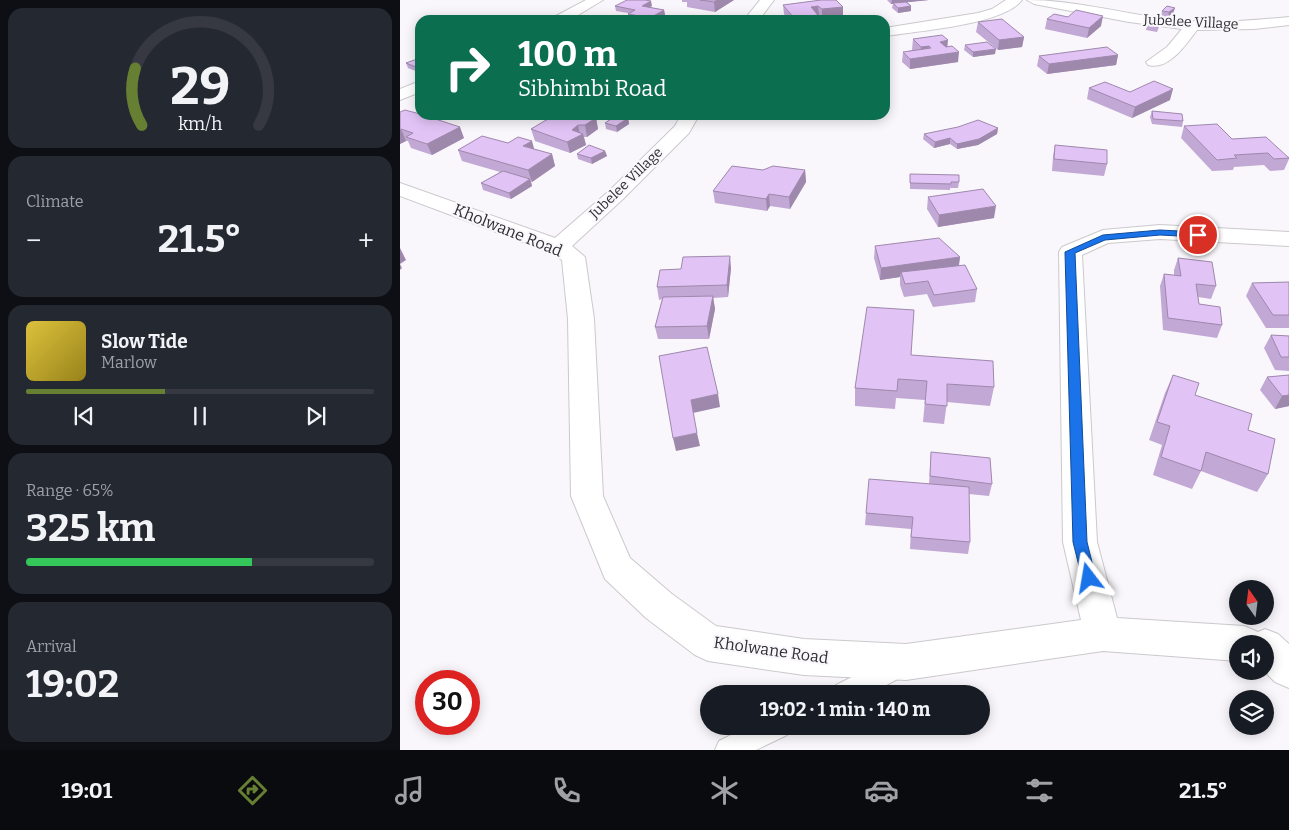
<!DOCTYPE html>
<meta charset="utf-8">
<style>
:root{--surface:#171b24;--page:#242831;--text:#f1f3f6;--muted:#9ea1a6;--line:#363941;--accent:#677f32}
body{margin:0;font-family:Bitter,serif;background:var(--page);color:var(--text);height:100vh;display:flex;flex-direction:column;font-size:19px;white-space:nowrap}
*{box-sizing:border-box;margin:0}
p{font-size:16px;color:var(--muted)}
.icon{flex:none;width:28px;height:28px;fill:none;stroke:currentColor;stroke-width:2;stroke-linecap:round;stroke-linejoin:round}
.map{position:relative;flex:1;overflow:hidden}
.details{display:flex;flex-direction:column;gap:8px;padding:8px;background:#0d0f14;width:400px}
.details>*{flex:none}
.guide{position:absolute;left:15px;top:15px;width:475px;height:105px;border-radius:15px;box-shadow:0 2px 12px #0003;background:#0b6e4f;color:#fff;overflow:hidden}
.needle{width:32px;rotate:346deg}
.controls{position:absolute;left:829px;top:580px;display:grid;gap:10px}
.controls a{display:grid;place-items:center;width:45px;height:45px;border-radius:50%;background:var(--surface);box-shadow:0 2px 12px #0003;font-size:25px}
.speed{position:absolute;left:15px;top:670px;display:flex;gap:10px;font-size:25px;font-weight:700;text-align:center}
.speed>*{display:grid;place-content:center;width:65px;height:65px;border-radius:50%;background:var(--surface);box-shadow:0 2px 12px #0003;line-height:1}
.speed .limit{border:8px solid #d22;background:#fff;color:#111}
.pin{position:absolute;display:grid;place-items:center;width:42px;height:42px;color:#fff;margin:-21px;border:2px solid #fff;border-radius:50%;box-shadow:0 1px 5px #0007}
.me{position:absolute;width:55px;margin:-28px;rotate:346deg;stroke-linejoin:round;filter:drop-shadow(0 0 4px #0008)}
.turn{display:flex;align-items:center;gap:18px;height:105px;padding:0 20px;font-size:22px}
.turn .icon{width:65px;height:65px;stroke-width:2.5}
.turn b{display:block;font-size:35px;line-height:42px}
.big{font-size:38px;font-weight:700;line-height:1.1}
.details .card{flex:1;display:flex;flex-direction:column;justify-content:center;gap:8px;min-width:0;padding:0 18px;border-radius:15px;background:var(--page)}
.details .dial{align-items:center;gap:0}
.dial svg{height:130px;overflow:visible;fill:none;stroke:var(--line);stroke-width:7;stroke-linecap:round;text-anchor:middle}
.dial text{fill:var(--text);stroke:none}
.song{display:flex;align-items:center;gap:15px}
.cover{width:60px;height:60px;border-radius:8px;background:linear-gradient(135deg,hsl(50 70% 55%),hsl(50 70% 35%))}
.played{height:5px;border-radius:2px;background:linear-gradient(90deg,var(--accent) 40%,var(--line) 40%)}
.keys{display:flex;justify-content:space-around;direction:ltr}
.heat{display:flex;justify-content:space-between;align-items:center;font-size:28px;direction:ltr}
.charge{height:8px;border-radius:4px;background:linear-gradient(90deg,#34c759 65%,var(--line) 0)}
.trip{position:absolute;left:300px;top:685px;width:290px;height:50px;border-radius:25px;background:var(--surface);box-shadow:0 2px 12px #0003;font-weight:700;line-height:50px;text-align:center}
.tab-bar{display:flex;height:80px;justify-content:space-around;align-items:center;background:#090b0e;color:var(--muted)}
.tab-bar .icon{width:35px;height:35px}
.tab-bar .selected{color:var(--accent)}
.tab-bar b{font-size:22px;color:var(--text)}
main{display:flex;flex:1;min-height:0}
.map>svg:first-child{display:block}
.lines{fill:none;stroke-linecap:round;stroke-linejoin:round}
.service-casing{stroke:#cbc9cc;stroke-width:2}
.minor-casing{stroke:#cbc9cc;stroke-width:2}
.service{fill:#fff;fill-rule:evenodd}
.minor{fill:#fff;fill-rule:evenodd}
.wall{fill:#c2a8d4}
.shaded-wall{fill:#9e88ac}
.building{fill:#e2c3f6;stroke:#9e88ac}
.route{fill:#1a73e8;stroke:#114b97}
.labels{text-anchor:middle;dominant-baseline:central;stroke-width:4.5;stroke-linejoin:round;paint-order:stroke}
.far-street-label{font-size:14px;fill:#2f2e30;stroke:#f9f7fb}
.street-label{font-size:16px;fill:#2f2e30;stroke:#f9f7fb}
</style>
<main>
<section class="details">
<div class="card dial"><svg viewBox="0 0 100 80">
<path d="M14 69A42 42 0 1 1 86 69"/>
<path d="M14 69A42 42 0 0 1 10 34" stroke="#677f32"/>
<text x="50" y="56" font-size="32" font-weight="700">29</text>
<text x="50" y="72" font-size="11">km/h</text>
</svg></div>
<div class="card"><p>Climate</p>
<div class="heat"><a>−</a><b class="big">21.5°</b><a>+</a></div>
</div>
<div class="card">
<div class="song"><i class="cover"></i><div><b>Slow Tide</b><p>Marlow</p></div></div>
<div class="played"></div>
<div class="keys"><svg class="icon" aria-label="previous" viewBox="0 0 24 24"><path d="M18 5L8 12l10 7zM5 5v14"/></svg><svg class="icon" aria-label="pause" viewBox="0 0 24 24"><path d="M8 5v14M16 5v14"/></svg><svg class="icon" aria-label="next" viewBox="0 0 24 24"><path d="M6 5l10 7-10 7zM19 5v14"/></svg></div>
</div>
<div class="card"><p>Range · 65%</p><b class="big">325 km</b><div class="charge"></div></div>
<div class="card"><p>Arrival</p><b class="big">19:02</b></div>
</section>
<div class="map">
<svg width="889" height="750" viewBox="0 0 889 750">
<rect width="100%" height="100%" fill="#f9f7fb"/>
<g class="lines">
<defs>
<path id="service" d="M494,656L503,660L506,668L503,676L470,694H433L436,685Z
M349,726H391L387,735L356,750H315L319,741Z"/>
<path id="minor" d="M186,0H203L170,20H152L154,17Z
M360,0H374L359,20H344Z
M606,0H622C603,25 517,31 485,36V28L578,13L592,9Z
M627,0C674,0 720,13 767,19C807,24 849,21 889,17V25L854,29L797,30C786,44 769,71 748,65L746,62L767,47L782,29L729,22L634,4Z
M20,81V92L0,100V89Z
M281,115H299L289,133L223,199L172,246L185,257L194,319L203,496L230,558L272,594L316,626L404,639L506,644L681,620L663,542L659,252L662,247L703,230L760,225L889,232V246L760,239L708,243L682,255L697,542L717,618L844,626L858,632L865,629L878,634L889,644V688L875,682L864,671L865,644H838V661L703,651L506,680L404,675L308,661L295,655L246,618L205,579L171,496L168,319L162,260L150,252L0,196V183L155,238L209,191L275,126Z"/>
</defs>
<use href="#service" class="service-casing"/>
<use href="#minor" class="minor-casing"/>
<use href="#service" class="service"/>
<use href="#minor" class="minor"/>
</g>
<path class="wall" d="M282,0H334L315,12L287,7V2H282Z
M421,0L443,16L422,19L419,16H418V20H388L384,14L383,5Z
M487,0H529L507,2L511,6V11L498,13L492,8L493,4H491Z
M215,6H252L249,7L264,10L265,15L256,20H236L229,19L228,13L216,11Z
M775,8L773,13L768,17L761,16L762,11Z
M647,19L701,26L687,38L645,29Z
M578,22L624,37L622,47L598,50L576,32Z
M747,25L759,27L757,32L746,30Z
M513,39L548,47L558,62L510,69L502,62L503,52L513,50H512Z
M565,45L595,54L573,57L564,50Z
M718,55L716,65L647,74L637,66L639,56Z
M20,58L18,72L8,68L6,63Z
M689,88L730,92L770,100L732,118L687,99Z
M20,97V106L17,98Z
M752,111L783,121L782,127L752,124L750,117Z
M0,112L64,138L32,155L11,148L8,141H6L0,144Z
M147,115L196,118L198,129L187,137H184L186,145L170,153L135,141L131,129L148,119Z
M228,118L229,124L217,132L206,129L205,123Z
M784,126L832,139L889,157V159L884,170L870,171L864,165L834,167L833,170L812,171L781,138Z
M598,128L597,134L578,145L557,149L550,144L534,148L523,139L524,134Z
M655,145L707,164L704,176L652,171L653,156Z
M134,149L152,154L155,166L132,182L131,181L132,186L111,199L83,190L81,183L100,172L62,161L58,150Z
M205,151L207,156L192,164L178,159L177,154Z
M363,170H405L406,182L390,209L370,206L367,211L315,203L313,191Z
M510,174L559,182L558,188H550V190L510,189Z
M528,197L594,218L538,227L527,209Z
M475,246L560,257L559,266L577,289L575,302L533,307L527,294L504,297L500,285V277L480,280L474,258Z
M778,258L816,286L811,299L798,297L799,304L822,325L817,338L763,330L760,286L764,274L774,275V270Z
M331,268L328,297L313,298L315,309L309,339H258L255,327L262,299L259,300L257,287Z
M889,282V328H866L846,296L852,283Z
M871,335L889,336V371L875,370L864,348Z
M511,355L594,387L590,406L547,402L544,424L523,422L525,400L496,398L495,409L455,406V388Z
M773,375L795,395L848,430L868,474L857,492L801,471L792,489L753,475L762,445L749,440L765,393Z
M889,375V406L875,409L860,390L867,377Z
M531,452L592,484L589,496L569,494L570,542L568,554L510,549L511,529L465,525L466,513L529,484Z"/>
<path class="shaded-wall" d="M317,0H334L315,12L314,2Z
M492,0H529L491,4Z
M251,1L252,6L243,11L242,6Z
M418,6L419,16H418V20H394V18L411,7Z
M511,6V11L498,13V8Z
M443,7V16L422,19V9Z
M775,8L773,13L768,17L769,12Z
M264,10L265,15L256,20H251L250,18Z
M703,16L701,26L687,38L689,28Z
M624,37L622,47L598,50L599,40Z
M548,40L547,51L540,42Z
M529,46L528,56L520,57L521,47Z
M596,49L595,54L573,57V52Z
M559,52L558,62L510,69V59Z
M718,55L716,65L647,74L649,64Z
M20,65V72H18L16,67Z
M773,89L770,100L732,118L735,107Z
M196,118L198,129L187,137L185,125Z
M228,118L229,124L217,132L216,126Z
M178,125L180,135L183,134L186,145L170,153L167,142L172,130Z
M60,127L64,138L32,155L27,144Z
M598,128L597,134L578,145L557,149V144Z
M1,129L6,141L0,144V130Z
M550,138V144L534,148L535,142Z
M132,141L135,152L123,146Z
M205,151L207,156L192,164L191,158Z
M152,154L155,166L132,182L128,170Z
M405,170L406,182L390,209L389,197Z
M130,179L132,186L111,199L109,193Z
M369,194L370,206L367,211L366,199Z
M596,206L594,218L538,227L539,215Z
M0,248L6,260L0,264L2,268L0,270Z
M330,256L331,268L328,297L327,285Z
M560,257L558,269L501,272L500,277L480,280L481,268Z
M313,296L315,309L309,339L307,326Z
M318,394L320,407L293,413L291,400Z
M889,395V406L875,409L882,396Z
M297,433L300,446L276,451L273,438Z"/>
<path class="building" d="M227,0H245L251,1L242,6L264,10L250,18L228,14L235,10L215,6Z
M300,0H317L314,2Z
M421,0H436L443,7L422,9L418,6L411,7L418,15L394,18L383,5Z
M506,2L511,6L498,8L493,3Z
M767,6L775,8L769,12L762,11Z
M676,10L703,16L689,28L647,19L654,14L668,17Z
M602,19L624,37L599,40L578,22Z
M751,21L760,22L758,27L747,25Z
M542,35L548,40L540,42L546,47L552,46L559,52L510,59L503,52L531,48L529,46L521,47L513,39Z
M587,42L596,49L573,52L565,45Z
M707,47L718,55L649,64L639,56Z
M20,58V65L16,67L6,63Z
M754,81L773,89L735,107L689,88L705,82L730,92Z
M5,110L20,114V115H23L60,127L27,144L6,137L13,133L1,129L0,130V112Z
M752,111L782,114L783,121L753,119Z
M149,115H189L196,118L185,125H178L172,130L183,134L167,142L131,129L153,116Z
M217,115L228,118L216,126L205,123Z
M578,120L598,128L579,139L557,144L550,138L535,142L524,134L558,127Z
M817,124L832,139L866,137L889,158L874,159L868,153L834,155L837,158L817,160L784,126Z
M82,136L108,143L118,137L132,141L123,146L152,154L128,170L58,150Z
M189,145L205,151L191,158L177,154Z
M655,145L707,150V164L654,159Z
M332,166L363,170L373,166L405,170L389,197L369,194L366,199L313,191Z
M103,171L130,179L109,193L81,183Z
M510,174L559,175V182H551V184L510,183Z
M583,189L596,206L539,215L528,197Z
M539,238L560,257L481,268L475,246Z
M330,256L327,285L257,287L260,270L281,269L283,257Z
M778,258L812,262L816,286L796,284L799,304L820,307L822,325L768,318L764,274L781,276Z
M565,265L577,289L534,295L528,281L505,284L501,272Z
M889,282V315H873L852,283Z
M313,296L307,326L255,327L263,297Z
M467,307L514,310L511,355L593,361L594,387L547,384V406L525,404L527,381L498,379L497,391L455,388Z
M871,335L889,336V357H881Z
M307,347L318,394L291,400L297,433L273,438L259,356Z
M773,375L799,383L795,395L852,414L848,430L875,439L868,474L806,452L801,471L761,457L770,426L757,422Z
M889,375V395L882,396L867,377Z
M531,452L590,458L592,484L530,476Z
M469,479L569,487L570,542L511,537L513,517L466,513Z"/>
<path class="route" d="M760,230L798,232L803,235L798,237L760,235L705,240L675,253L687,542L696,578L694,583L689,585L684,583L682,578L673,542L665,252L703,235Z"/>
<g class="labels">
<g class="far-street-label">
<text transform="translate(791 22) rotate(3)">Jubelee Village</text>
<text transform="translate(226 183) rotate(-44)">Jubelee Village</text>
</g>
<g class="street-label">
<text transform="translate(108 230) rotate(22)">Kholwane Road</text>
<text transform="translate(371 650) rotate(8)">Kholwane Road</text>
</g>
</g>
</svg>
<div class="controls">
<a><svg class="needle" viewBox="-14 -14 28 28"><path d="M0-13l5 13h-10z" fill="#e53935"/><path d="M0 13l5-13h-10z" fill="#9ea1a6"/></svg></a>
<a><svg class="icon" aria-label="sound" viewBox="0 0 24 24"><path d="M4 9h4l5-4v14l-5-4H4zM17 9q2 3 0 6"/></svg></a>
<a><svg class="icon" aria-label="layers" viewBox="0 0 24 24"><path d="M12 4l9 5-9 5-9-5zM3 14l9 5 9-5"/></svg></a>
</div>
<div class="speed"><div class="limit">30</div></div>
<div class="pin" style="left:798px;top:235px;background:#d93025"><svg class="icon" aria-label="arrive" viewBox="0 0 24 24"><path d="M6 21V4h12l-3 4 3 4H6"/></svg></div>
<svg class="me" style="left:689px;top:578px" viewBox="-20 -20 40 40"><path d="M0-17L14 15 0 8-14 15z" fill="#1a73e8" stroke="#fff" stroke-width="4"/></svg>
<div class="trip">19:02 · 1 min · 140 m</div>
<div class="guide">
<div class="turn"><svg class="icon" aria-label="right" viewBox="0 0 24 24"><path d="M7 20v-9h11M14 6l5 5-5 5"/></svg><div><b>100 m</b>Sibhimbi Road</div></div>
</div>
</div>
</main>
<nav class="tab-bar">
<b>19:01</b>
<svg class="icon selected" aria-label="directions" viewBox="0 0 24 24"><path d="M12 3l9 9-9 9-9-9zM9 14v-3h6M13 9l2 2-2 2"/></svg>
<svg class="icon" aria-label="music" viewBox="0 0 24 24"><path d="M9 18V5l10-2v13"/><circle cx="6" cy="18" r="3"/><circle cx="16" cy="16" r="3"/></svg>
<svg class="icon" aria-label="phone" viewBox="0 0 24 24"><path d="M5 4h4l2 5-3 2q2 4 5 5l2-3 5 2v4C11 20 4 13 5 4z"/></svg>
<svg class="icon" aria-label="climate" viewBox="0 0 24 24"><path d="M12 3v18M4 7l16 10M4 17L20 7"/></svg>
<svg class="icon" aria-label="car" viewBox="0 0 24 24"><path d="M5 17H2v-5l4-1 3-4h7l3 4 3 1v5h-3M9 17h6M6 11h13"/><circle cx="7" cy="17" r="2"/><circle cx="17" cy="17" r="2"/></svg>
<svg class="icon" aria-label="filters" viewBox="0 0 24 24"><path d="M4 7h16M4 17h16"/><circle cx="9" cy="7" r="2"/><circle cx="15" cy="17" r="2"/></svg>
<b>21.5°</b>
</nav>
